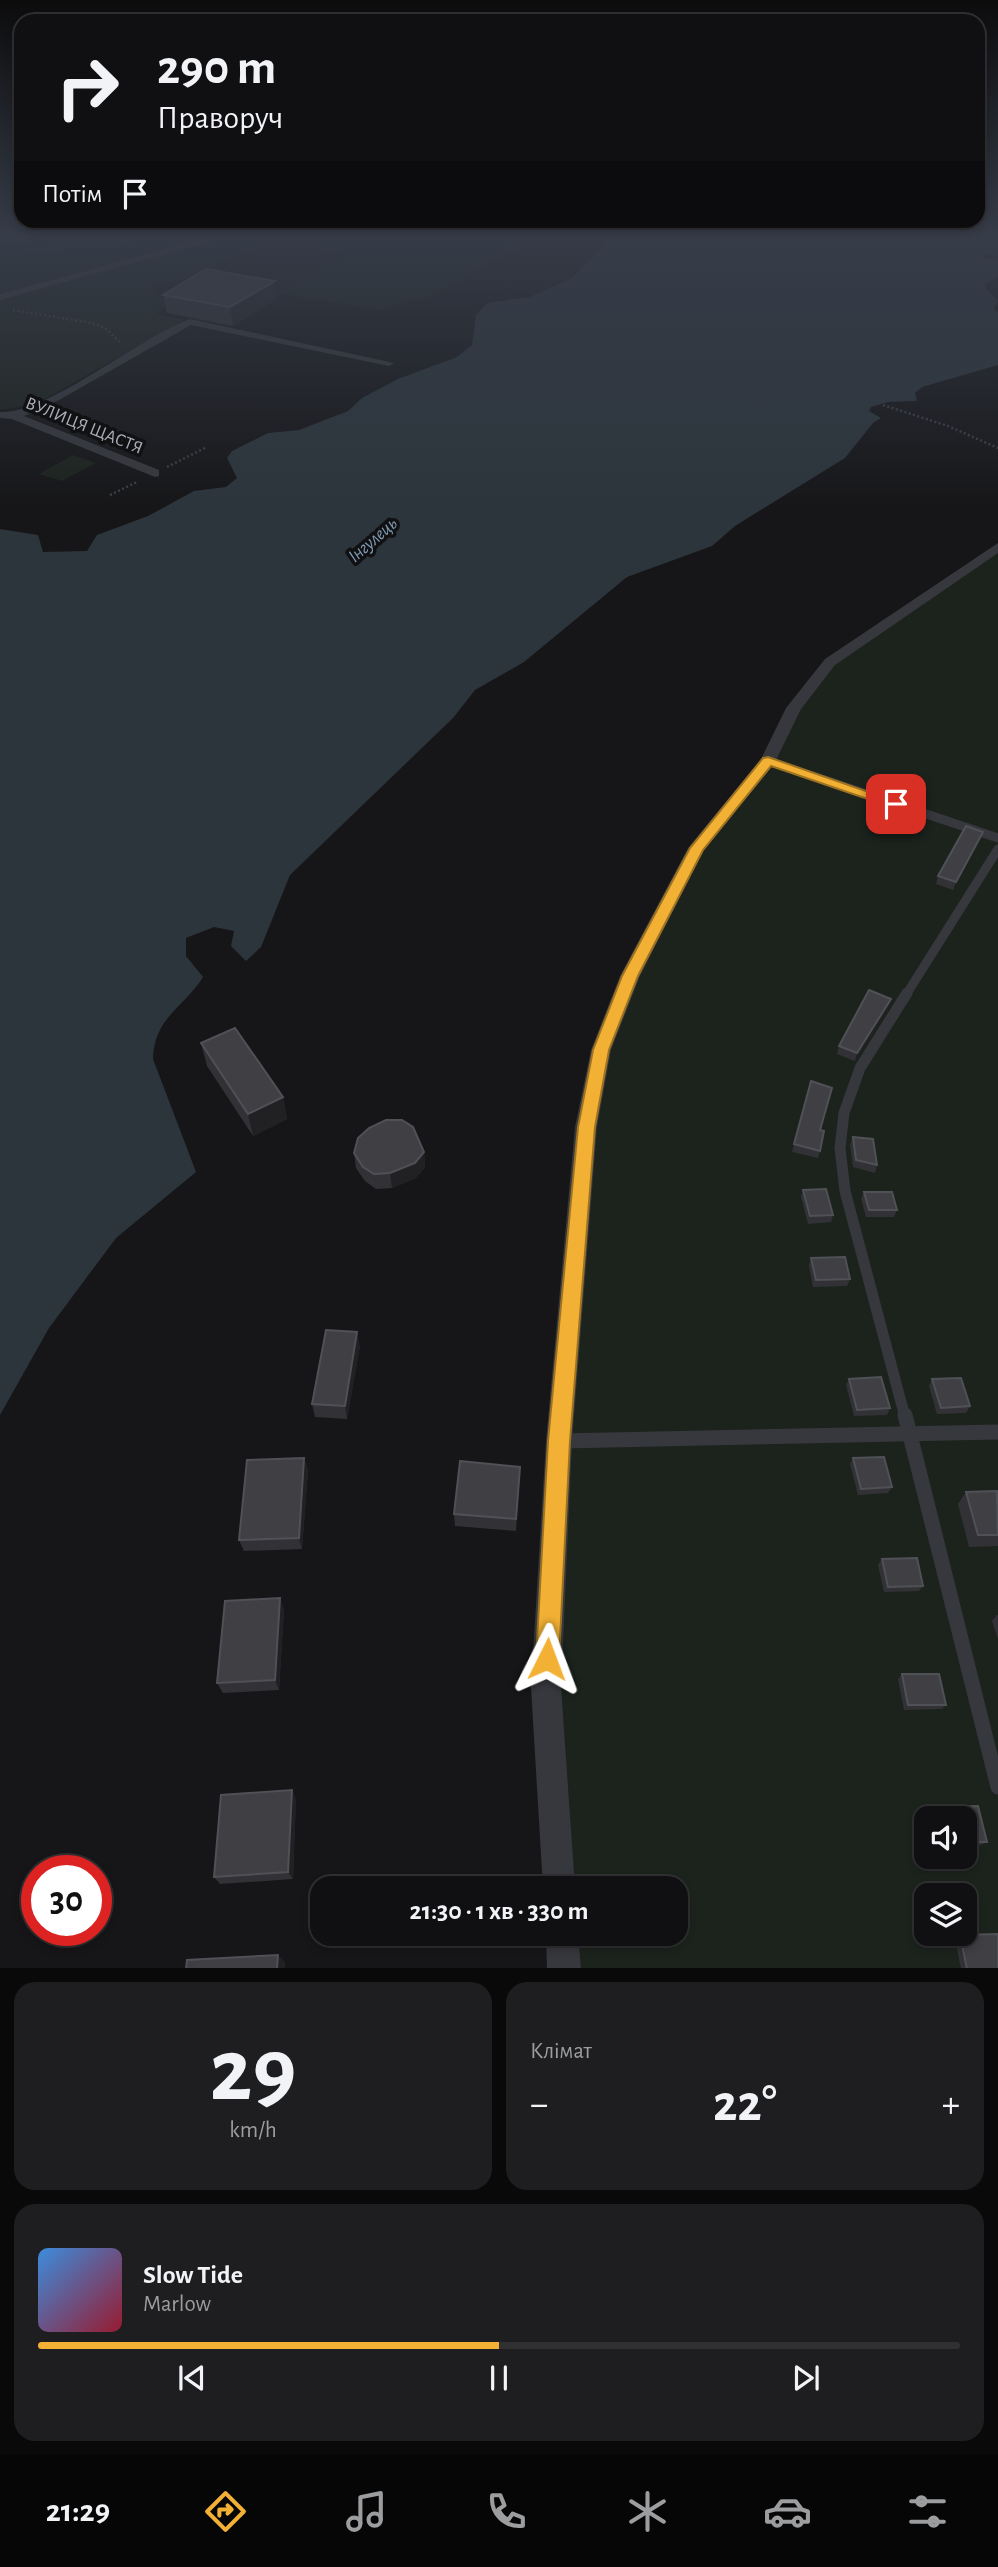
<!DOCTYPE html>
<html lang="uk">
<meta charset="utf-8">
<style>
:root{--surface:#101012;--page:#1e1e20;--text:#f1f3f6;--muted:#9c9d9f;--line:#303032;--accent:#f2b134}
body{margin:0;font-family:"Alegreya Sans",sans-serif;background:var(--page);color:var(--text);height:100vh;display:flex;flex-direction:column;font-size:26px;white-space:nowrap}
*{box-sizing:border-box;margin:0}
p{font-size:23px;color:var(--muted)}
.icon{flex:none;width:38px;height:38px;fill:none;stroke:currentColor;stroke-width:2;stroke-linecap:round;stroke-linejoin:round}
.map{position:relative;height:1968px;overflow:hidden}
.sheet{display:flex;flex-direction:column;gap:14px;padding:14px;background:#09090a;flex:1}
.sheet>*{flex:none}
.guide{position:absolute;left:14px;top:14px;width:971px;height:214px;border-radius:21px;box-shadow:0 4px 10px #0003,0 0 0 2px var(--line);background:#101012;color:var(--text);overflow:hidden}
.buttons{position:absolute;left:914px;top:1806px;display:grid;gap:14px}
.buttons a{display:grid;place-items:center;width:63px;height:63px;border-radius:14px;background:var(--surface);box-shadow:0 4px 10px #0003,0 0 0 2px var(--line);font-size:35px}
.speed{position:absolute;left:21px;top:1855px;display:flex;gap:14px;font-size:35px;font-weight:700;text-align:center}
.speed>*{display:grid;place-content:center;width:91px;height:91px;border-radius:50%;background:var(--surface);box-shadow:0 4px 10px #0003,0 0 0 2px var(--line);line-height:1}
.speed .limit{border:10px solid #d22;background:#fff;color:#111}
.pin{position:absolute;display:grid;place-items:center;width:60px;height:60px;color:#fff;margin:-30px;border-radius:14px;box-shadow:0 4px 10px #0006}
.me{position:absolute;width:77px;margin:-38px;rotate:3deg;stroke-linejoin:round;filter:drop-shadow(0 0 5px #0008)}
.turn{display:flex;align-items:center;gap:24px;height:147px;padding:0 28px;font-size:32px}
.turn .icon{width:91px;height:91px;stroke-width:2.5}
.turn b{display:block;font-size:49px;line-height:60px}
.then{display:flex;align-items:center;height:66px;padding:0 28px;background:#0003;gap:14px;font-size:26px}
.big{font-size:52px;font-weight:700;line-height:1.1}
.sheet .tile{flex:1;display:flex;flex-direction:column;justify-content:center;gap:10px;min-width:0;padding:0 24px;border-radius:21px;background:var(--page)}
.sheet .dial{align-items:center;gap:0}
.dial b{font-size:91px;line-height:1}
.song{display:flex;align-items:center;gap:21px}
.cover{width:84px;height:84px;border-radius:10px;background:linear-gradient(135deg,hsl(210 70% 55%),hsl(350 70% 35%))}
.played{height:7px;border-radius:4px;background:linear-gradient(90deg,var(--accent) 50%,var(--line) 50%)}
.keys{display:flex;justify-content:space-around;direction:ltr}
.heat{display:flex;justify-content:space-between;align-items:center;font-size:38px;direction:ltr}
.sheet .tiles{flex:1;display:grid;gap:14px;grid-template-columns:1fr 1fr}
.tile:last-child{grid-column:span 2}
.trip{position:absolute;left:310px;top:1876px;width:378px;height:70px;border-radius:21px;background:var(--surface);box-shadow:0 4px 10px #0003,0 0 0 2px var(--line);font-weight:700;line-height:70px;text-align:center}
.dock{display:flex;height:112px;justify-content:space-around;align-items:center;background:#060607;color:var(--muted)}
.dock .icon{width:49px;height:49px}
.dock .selected{color:var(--accent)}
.dock b{font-size:32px;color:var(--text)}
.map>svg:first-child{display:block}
.green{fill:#1c231d;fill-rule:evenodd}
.water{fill:#2c353c}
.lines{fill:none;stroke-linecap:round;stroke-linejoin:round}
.path{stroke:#3d3f44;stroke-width:2.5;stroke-dasharray:2 2.5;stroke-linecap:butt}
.lane-far3{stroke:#37383d;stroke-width:5}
.lane-far2{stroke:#37383d;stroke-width:9}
.lane-far1{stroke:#37383d;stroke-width:11}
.lane{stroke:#37383d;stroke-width:15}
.street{fill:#37383d;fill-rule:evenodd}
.wall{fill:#323236}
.shaded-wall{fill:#212124}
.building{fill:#3f3f44;stroke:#4f5156;stroke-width:2}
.route{fill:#f2b134;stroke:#9d7322;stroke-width:2}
.labels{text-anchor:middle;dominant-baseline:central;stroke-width:7;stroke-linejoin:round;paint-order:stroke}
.far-street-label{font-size:18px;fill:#a8adb8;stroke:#111113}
.far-water-label{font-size:19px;font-style:italic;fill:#7f9bb3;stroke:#111113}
</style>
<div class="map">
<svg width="998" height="1969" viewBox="0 0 998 1969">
<rect width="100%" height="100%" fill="#161618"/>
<path class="green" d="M0,234H225L0,294Z
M240,234H334L263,242L185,281H163L152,288L165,300L166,307L156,314L185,319L48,397L34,404L0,410V299Z
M343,234H542L433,295L379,310L276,293L342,255L309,245L321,238Z
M73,455L96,463L62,481L39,474Z
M998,547V1968H564L562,1934H676V1888H559L546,1687L601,1050L697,848L768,761L830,662ZM926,1818H964V1857H926ZM926,1895H964V1934H926Z"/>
<path class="water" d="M615,234H998V257L986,253L984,259H998V277L985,284L986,289L998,300L994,309L998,312V365L922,387L915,393L917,401L888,402L871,407L869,411L881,418L873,423L845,458L735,526L712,546L627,577L524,662L475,690L453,718L290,875L261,947L246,961L231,946L234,931L214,927L186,938V956L203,977C184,1008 154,1017 153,1059L196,1172L116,1238L49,1328L0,1415V529L38,535L43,552L87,551L97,535L148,516L194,491L226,487L237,478L227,458L232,451L268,433L299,430L348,411L362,398L398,379L457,357L472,345L476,315L487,303L530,297L572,278Z"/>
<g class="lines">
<path class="path" d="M0,254L131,241
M13,310L92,323L104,327L122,344
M883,405L948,426L998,448
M167,467L207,447
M110,495L137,482"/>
<path class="lane-far3" d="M224,237L251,234"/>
<path class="lane-far2" d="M768,761L998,838
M906,995L998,849"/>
<path class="lane-far1" d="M905,1417L845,1191L840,1148L844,1113L860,1068L907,993"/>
<path class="lane" d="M905,1415L998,1787
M561,1441L998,1432"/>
<path class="street" d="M222,234H237L0,300V294Z
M190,319L394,363L389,366L191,325L59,400L24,416L159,470V476L155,477L12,419L0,418V412C47,415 141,336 190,319Z
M998,543V553L835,665L801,709L774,764L704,850L640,976L611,1050L597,1127L572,1441L561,1687L575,1888H543L531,1687L546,1441L575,1127L591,1050L620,976L688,848L761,759L786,708L825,659Z
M546,1934H578L581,1969H547Z"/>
</g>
<path class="wall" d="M163,295L277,299L233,326L167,313Z
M980,839L953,890L936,884L938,876Z
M889,1007L855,1061L837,1054L839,1046Z
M201,1043L283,1097L287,1119L253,1136L207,1066Z
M811,1081L820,1130V1151L818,1158L792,1152Z
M853,1137L877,1165L875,1173L853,1167L850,1145Z
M424,1152L425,1167L416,1178L392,1188L376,1189L365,1181L356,1168L354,1153Z
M803,1190L833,1215L831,1222L808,1224L801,1197Z
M864,1192L897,1210L894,1217H866L861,1199Z
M811,1258L850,1279L847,1286L813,1287L809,1265Z
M360,1346L347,1419L315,1417L312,1404Z
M849,1379L890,1408L887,1415L854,1416L846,1385Z
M932,1379L970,1406L966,1413L937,1414L929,1386Z
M304,1458L308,1470L302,1549L244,1551L239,1540Z
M853,1458L892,1487L888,1493L858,1495L850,1464Z
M520,1467L516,1531L455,1526L454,1514Z
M966,1492L998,1493V1546L969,1547L958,1504Z
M882,1559L923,1586L919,1591L884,1592L878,1565Z
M284,1609L279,1690L223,1693L217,1683Z
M997,1615H998V1639L992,1621Z
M902,1674L946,1705L942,1709L904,1710L898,1679Z
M296,1798L293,1879L220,1884L214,1877Z
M978,1806L987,1842L981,1845H964V1818H936L935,1811L939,1807Z
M960,1935L998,1969H961L955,1938Z"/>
<path class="shaded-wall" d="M116,234H149V237L108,241L107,235Z
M275,281L277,299L233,326L230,307Z
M983,832L980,839L953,890L956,882Z
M891,999L889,1007L855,1061L857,1053Z
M283,1097L287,1119L253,1136L248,1114Z
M424,1152L425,1167L416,1178L392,1188L390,1173Z
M357,1332L360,1346L347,1419L345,1406Z
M304,1458L308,1470L302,1549L299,1538Z
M280,1598L284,1609L279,1690L275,1680Z
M292,1790L296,1798L293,1879L288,1872Z
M278,1955L285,1962V1969H277Z"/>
<path class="building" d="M206,269L275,281L230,307L163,295Z
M966,826L983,832L956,882L938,876Z
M869,990L891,999L857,1053L839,1046Z
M235,1028L283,1097L248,1114L201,1043Z
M811,1081L832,1088L820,1130L824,1131L820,1151L794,1144Z
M386,1120H402L413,1127L424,1152L415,1163L390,1173L374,1174L363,1167L354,1153L358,1138L369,1128Z
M853,1137L873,1139L877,1165L856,1160Z
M826,1189L833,1215L810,1216L803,1190Z
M864,1192H892L897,1210H869Z
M845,1257L850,1279L816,1280L811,1258Z
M326,1330L357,1332L345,1406L312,1404Z
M881,1377L890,1408L857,1410L849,1379Z
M961,1378L970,1406L941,1408L932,1379Z
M884,1457L892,1487L861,1489L853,1458Z
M304,1458L299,1538L239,1540L247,1460Z
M460,1461L520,1467L516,1519L454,1514Z
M997,1491L998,1535H978L966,1492Z
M917,1558L923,1586L888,1587L882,1559Z
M280,1598L275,1680L217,1683L225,1601Z
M902,1674H939L946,1705H908Z
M292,1790L288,1872L214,1877L221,1795Z
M978,1806L987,1842H964V1818H941L939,1807Z
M998,1934V1969H967L960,1935Z
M278,1955L277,1969H186L187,1960Z"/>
<linearGradient id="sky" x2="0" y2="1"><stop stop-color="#0c0c0d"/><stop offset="0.46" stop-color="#363c48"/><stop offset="1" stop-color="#363c48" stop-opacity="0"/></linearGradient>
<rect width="998" height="510" fill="url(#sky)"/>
<path class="route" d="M768,757L903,804L901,807H891L771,766L703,850L638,976L609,1050L595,1127L570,1441L559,1659L556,1668L547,1671L539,1668L536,1659L548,1441L578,1127L593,1050L622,976L690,848L763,758Z"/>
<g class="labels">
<g class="far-street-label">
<text transform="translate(84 426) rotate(22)">ВУЛИЦЯ ЩАСТЯ</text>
</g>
<g class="far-water-label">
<text transform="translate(373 540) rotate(-41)">Інгулець</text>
</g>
</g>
</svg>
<div class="buttons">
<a><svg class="icon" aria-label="sound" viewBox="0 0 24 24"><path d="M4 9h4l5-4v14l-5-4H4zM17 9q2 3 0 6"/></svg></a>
<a><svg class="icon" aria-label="layers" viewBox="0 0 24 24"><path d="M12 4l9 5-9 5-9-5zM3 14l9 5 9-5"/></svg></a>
</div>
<div class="speed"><div class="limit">30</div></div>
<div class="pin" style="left:896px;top:804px;background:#d93025"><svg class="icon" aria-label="arrive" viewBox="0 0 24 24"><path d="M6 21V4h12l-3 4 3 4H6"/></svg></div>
<svg class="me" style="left:547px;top:1659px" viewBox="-20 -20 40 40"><path d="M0-17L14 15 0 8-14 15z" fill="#f2b134" stroke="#fff" stroke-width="4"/></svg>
<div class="trip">21:30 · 1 хв · 330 m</div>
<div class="guide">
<div class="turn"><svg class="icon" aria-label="right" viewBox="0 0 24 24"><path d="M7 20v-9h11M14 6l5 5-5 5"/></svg><div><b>290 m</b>Праворуч</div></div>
<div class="then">Потім<svg class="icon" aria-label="arrive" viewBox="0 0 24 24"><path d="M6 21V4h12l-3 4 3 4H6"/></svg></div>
</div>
</div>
<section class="sheet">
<div class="tiles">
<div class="tile dial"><b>29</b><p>km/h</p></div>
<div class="tile"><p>Клімат</p>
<div class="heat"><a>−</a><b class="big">22°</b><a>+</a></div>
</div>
<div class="tile">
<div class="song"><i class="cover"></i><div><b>Slow Tide</b><p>Marlow</p></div></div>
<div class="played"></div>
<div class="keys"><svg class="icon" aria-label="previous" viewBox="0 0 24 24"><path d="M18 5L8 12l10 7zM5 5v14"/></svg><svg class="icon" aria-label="pause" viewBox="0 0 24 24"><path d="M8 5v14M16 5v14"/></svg><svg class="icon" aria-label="next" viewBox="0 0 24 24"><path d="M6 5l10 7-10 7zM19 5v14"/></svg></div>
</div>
</div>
</section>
<nav class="dock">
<b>21:29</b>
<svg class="icon selected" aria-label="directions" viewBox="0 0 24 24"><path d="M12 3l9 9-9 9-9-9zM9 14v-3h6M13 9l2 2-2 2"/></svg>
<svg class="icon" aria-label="music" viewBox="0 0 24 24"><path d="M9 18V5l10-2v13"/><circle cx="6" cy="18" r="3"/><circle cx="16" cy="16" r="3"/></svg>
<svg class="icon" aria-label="phone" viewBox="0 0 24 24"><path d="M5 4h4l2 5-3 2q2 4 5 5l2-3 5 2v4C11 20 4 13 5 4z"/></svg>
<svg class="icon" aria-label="climate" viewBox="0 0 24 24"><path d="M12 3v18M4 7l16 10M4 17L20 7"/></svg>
<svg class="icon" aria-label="car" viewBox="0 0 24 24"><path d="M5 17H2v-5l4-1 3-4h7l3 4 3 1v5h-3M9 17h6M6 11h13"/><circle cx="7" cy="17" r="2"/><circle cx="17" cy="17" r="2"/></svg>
<svg class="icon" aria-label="filters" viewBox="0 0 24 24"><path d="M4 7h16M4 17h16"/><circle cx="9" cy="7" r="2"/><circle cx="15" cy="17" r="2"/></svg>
</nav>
